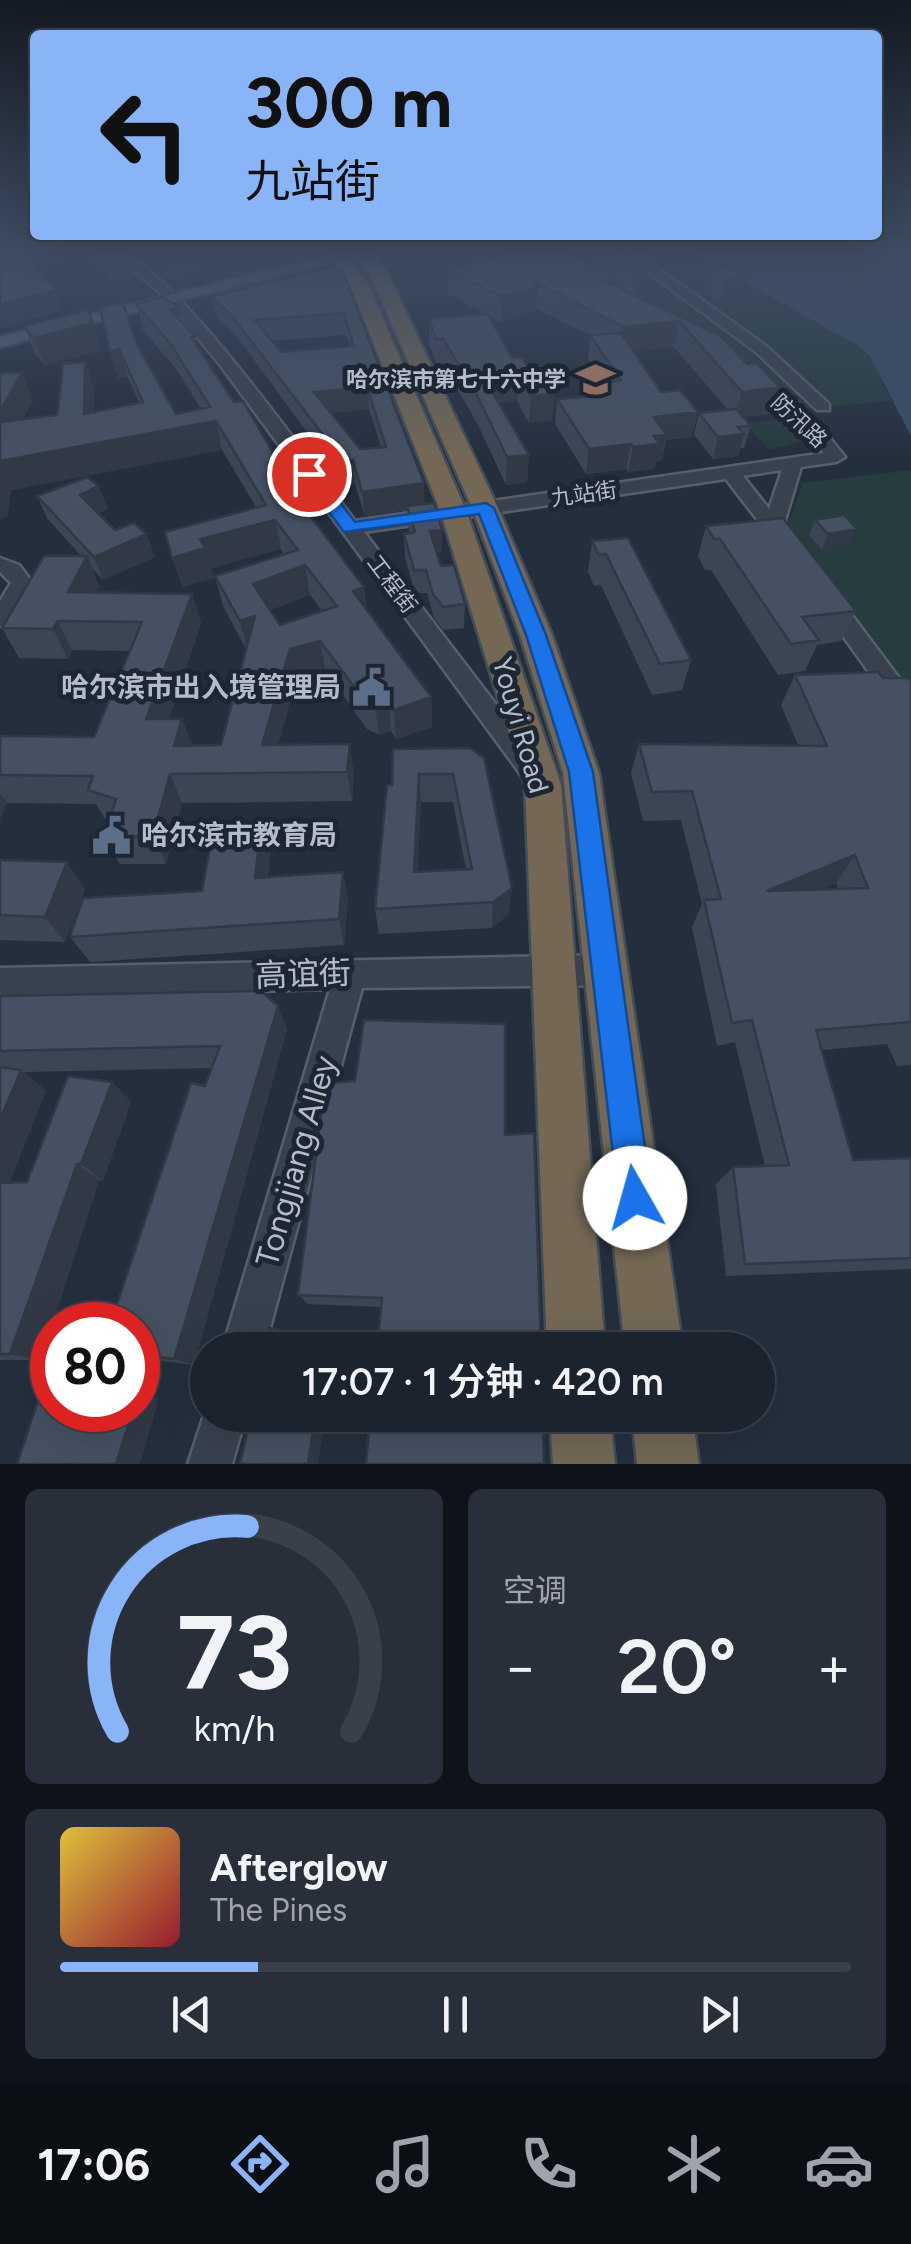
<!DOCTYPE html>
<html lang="zh">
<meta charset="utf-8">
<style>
:root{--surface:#1b232e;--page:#282f3a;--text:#f1f3f6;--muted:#a0a4aa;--line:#39404a;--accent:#8ab4f8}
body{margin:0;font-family:Figtree,"Noto Sans SC",sans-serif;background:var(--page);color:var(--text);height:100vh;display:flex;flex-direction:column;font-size:38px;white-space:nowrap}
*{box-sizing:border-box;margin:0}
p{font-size:32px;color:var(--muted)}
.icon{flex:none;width:55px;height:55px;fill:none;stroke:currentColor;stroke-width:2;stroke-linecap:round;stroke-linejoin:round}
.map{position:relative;height:1464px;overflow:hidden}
.panel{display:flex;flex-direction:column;gap:25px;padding:25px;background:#0f1319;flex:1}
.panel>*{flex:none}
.top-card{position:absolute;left:30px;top:30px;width:852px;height:210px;border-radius:10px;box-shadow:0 10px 40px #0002,0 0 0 2px var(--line);background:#8ab4f8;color:#111;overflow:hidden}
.speed{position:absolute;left:30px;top:1302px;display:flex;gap:20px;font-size:50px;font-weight:700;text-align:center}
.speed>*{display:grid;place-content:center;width:130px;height:130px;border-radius:50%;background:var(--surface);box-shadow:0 10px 40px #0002,0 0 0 2px var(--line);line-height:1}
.speed .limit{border:15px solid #d22;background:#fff;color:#111}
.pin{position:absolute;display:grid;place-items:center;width:85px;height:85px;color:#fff;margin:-42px;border:5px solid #fff;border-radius:50%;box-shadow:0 2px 10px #0007}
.me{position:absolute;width:110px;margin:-55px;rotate:353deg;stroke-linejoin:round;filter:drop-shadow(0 0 8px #0008)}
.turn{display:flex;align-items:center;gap:35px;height:210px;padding:0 50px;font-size:45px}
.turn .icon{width:130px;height:130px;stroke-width:2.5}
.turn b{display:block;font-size:70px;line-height:85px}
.big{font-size:75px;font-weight:600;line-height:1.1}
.panel .tile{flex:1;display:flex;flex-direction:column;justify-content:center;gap:15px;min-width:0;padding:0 35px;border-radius:15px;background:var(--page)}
.panel .dial{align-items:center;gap:0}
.dial svg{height:260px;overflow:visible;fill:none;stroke:var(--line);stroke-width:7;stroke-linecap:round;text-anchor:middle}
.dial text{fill:var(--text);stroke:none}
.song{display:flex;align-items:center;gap:30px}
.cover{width:120px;height:120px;border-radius:15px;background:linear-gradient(135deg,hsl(50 70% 55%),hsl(350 70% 35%))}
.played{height:10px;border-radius:5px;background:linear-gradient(90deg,var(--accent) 25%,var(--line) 25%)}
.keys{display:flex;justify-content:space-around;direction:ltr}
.heat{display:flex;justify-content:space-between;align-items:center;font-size:55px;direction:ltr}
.panel .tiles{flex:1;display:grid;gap:25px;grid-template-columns:1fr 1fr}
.tile:last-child{grid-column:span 2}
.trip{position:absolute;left:190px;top:1332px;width:585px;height:100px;border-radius:50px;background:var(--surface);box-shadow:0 10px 40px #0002,0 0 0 2px var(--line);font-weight:600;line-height:100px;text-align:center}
.dock{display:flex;height:160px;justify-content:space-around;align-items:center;background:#0b0e12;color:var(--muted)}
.dock .icon{width:70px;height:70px}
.dock .current{color:var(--accent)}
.dock b{font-size:45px;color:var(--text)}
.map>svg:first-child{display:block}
.green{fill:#263c3f}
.water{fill:#394c67}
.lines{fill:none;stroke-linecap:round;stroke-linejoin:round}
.minor-casing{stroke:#565f6c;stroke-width:5}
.major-casing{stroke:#414a57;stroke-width:5}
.highway-casing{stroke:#434c59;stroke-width:5}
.minor{fill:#38414e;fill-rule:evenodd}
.major{fill:#56606e;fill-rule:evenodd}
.highway{fill:#746855;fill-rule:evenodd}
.wall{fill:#3b4654;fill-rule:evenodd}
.shaded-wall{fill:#303945}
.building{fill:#455162;stroke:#303945;stroke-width:2.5;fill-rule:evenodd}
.route{fill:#1a73e8;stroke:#114b97;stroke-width:2.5}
.labels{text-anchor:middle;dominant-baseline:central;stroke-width:10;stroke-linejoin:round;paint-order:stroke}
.far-poi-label{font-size:22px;font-weight:bold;fill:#b4bcc9;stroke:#1d2633;text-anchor:end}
.far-street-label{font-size:22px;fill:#b4bcc9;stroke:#1d2633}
.poi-label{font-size:28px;font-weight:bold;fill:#b4bcc9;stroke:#1d2633;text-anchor:end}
.street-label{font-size:28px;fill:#b4bcc9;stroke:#1d2633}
.near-street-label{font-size:32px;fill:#b4bcc9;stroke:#1d2633}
</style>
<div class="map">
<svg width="911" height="1464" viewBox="0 0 911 1464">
<rect width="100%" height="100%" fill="#242f3e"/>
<path class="green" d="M141,252H282L172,278Z
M552,252H689L857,345L869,355L891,401L803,409L740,357Z
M791,418L804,431L803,441L770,450L744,423Z
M911,470V697L786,529L803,483Z"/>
<path class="water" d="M689,252H911V436L869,355L857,345Z"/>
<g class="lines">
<defs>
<path id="minor" d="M112,252C164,251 318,473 355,521L824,453L745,379L742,376L750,371L829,437L845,457L836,462L801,467L783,527L796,544L786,550L779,548L726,479L364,532L540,762L544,769L540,776H522L221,366L163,295ZM782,470L769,509L743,476Z
M621,252H635L766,346L829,404V410H817L756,352Z
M0,558L19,565L32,582L8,624L0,626V601L11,583L0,572Z
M828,592L836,594L911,694V721L902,718L820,604L817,599Z
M607,955L618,960L623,970L618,980L607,985L362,988L264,1350H222L330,989L0,998V968Z
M208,1403V1415H246L232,1464H188Z"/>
<path id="major" d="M344,252H368L0,347V337Z"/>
<path id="highway" d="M328,252H345L368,284L467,513L561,785L605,1350H547L525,785L441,513L350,284Z
M353,252H370L389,276L498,508L552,635L599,773L683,1350H625L563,773L520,635L472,508L371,277Z
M550,1415H610L615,1464H553Z
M632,1415H692L699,1464H637Z"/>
</defs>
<use href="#minor" class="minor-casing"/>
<use href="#major" class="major-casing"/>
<use href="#highway" class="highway-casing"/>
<use href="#minor" class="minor"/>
<use href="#major" class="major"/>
<use href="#highway" class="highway"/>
</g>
<path class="wall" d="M0,252H118L128,259L133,279L115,283L84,257L36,268L63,310L0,328Z
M591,252L643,274L640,294L635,295L611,282L610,284L721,336L771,414L744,417L751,426L744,448H740L738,456L713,459L694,435L699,413L728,410L674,347L633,351L692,437L666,440L662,460L656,461L654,469L628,472L626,469L586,474L555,424L557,399L591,397L592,386L603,384L588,359L590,336L536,308V310L501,322L489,316L512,358L552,420L529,423L517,401L498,403L529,455L527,482L506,485L477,423L443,364H437L429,344V319L485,314L448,294V270L590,264Z
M328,268L424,483V504L442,530V553H437L441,566L465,604L464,628L443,630L434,618L427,593H415L405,557L404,534L409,533L407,510L365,516L355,484L346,485L237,337L217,318L212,297ZM346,335L350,346L281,352L272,341ZM369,409L381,447L360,449L331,413Z
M715,268L742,297L713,300L710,287Z
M136,304L178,307L181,321L195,336L197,347L234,402L291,484L293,493L364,587L366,609L431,697L432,727L396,739L391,731L379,735L367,729L325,670L296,679L278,745L354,773L352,801L182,803L166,864H120L104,837L109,820L104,818L96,804L7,803L0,819V736L94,737L130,651L72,650L68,659L19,658L2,628L81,556L47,518L37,496L108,509L98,513L115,530L155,557L103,580L91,567L99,586L96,593L192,594L201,623L169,719H182L192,746L221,745L246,649L223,606L215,576L284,554L281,549L211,568L214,578L182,587L256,507L222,450L11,490L8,515L22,373L33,400L23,419L57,415L85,362L94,389V412L139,402L127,376L118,378L110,351L137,345L176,414L201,409L177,370L143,330ZM310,595L322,611L280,625L270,610Z
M24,326L101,350L45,365L35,354Z
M815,520L850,545L822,550L809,535Z
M706,526L856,611L841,641L817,645L805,671L778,675L711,570H705L698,556Z
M628,538L691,660L682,690L652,695L601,585L594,586L588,572L592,541Z
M795,675L883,678L911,681V1065L897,1066L887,1044L822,1050L853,1160L911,1158V1269L726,1276L716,1184L733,1167L765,1166L735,1042L717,1046L692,927L702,904L681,820L643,821L631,773L639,744L798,745L781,705ZM836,883L838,889L820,890Z
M470,748L509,913L492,928L379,934L375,909L392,785ZM421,802H453L466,870L417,872Z
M270,848L268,877L343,872L348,899L344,945L90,962L70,937L202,891Z
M0,860L85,889L65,942L0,940Z
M0,996L287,1029L194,1365L138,1358V1325L205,1086L212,1068L24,1072L46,1091L9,1183L27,1182L112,1082L131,1102L103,1181L99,1180L41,1360H0Z
M505,1135L381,1307L308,1304L298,1295Z"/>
<path class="shaded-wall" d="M21,252H82L84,257L28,270Z
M128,259L133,279L115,283L110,264Z
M643,274L640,294L635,295L638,275Z
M611,276L608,300L598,278Z
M747,278L742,297L720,300L724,280Z
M538,286L536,310L501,322L502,297Z
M56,290L63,310L0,328V305Z
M178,307L184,333L170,309Z
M89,310L101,350L45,365L34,338Z
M679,321L674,347L620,352L624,327Z
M119,349L127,376L118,378L110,351Z
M85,362L94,389V443L84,414Z
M22,373L33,400L6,451L0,438V411Z
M519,374L517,401L483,404L484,378Z
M367,387L369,409L318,415L314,392Z
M779,387L771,414L734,418L742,392Z
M555,394L552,420L529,423L531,396Z
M698,412L692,437L666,440L662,460L656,461L654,469L628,472L633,447L654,417Z
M216,421L222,450L11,490L8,515L0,520V461Z
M744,434L738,456L713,459L718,437Z
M631,444L626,469L586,474L589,449Z
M529,455L527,482L506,485L507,457Z
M353,460L355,484L346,485L343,461Z
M424,483L425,507L365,516L362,492Z
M99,486L108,509L89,518L80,495Z
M275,520L281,549L211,568L214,578L182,587L172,558L200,539Z
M857,529L850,545L822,550L828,534Z
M442,530V553L431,554L430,531Z
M147,534L155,557L103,580L94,557Z
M87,556L99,586L82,622L68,592Z
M305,565L310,595L260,614L253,584Z
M364,587L367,616L353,591Z
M192,594L201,623L159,748L146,719Z
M255,616L248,651L240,621Z
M58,621L72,650L68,659L53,629Z
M320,641L325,670L296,679L270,774L262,745L290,649Z
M431,697L432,727L396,739L394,710Z
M389,701L391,731L379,735L375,706Z
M182,719L193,748L186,775L174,746Z
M350,744L354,773L352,801L347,772Z
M170,774L182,803L166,864L153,836Z
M419,774L421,802L416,898L414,872Z
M0,793L7,803L0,819Z
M262,819L270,848L265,905L255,878Z
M855,855L836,883L752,918L767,891Z
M67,862L85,889L65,942L45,917Z
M343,872L348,899L344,945L339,919Z
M512,888L509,913L492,928L493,902Z
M278,1006L287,1029L194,1365L174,1359Z
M21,1070L46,1091L3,1200L0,1198V1120Z
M112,1082L131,1102L103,1181L81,1164Z
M77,1164L99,1180L41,1360L10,1354Z
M327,1340L336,1347L335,1350H326Z
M138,1396L159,1399L140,1464H116L133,1410H138Z
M315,1415H326L318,1464H308Z"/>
<path class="building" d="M0,252H22L56,290L0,305Z
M95,252H118L128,259L110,264Z
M510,252H568L611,276L598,278L721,336L747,364L757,363L779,387L742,392L679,321L624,327L535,282L538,286L502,297L448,270Z
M592,252L605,254L643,274L638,275Z
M725,266L747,278L717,280L715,268Z
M328,268L342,270L424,483L362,492L353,460L343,461L232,316L212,297ZM344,313L354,346L281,352L255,320ZM367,387L386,447L360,449L314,392Z
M163,297L178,307L170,309L195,336L191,337L234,402L243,401L291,484L287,485L364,587L353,591L431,697L394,710L389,701L375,706L363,699L320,641L290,649L262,745L350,744L347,772L170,774L153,836L104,837L116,799L88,790L93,776L0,775V736L94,737L142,622L58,621L53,629L2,628L44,556H87L68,592L192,594L146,719H182L174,746L221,745L255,616L240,621L215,576L298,550L275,520L200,539L205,548L172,558L165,532L266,505L216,421L0,461V422L57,415L63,364L85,362L84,414L143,402L119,349L110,351L100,308L123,303L137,345L176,414L210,407L170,343L136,304ZM305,565L337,606L280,625L253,584Z
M89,310L92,323L34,338L24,326Z
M488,314L512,358L522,357L530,371L541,370L555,394L531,396L519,374L484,378L529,455L507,457L478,397L443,338L436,339L429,319Z
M621,333L661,392L680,390L698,412L654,417L667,435L654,436L660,444L633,447L631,444L589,449L557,399L599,396L592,386L621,380L590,335Z
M0,373H22L0,411Z
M736,409L751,426L738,427L744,434L718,437L699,413Z
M87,477L99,486L80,495L115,530L134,523L147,534L94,557L37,496Z
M434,503L442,530L430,531L441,566L454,565L465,604L443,607L433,594L426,570H414L404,534L415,532L407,506Z
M844,515L857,529L828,534L815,520Z
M783,518L856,611L802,617L819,640L791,644L720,539H714L706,526Z
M628,538L691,660L660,664L606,554L599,555L592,541Z
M878,672L883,678H908L911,681V1022L816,1030L853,1160L911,1158V1258L745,1264L733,1167L789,1165L752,1020L732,1023L704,900L721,899L692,791L652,792L639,744L827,746L795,675ZM855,855L868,888L767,891Z
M470,748L484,758L512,888L493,902L375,909L387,785H392L393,749ZM419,774H453L472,869L414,872Z
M262,819L255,878L343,872L339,919L70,937L83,898L202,891L214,825Z
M0,860L67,862L45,917L0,915Z
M261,991L278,1006L174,1359L138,1354V1325H110L191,1083L205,1086L220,1046L0,1051V996Z
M364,1020L505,1024V1135L534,1133L541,1350H377L382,1298L298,1295L323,1100L327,1083L355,1081Z
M0,1067L21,1070L0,1120Z
M68,1076L112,1082L81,1164H77L10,1354H0V1183L27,1182Z
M269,1328L327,1340L326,1350H265Z
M45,1379L52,1380V1410H133L116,1464H17Z
M251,1415H315L308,1464H240Z
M370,1415H543L544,1464H366Z"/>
<linearGradient id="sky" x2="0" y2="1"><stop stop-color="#141a22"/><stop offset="0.55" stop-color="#3f4d63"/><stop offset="1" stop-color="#3f4d63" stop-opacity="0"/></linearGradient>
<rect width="911" height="457" fill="url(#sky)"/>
<path class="route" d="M309,469L315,470L355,522L486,503L494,508L546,635L593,772L652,1198L647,1210L635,1215L623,1210L618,1198L569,772L526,635L479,514L344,532L301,474Z"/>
<defs>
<symbol id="school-bare" viewBox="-9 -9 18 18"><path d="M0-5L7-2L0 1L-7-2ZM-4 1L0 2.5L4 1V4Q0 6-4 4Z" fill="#8d6e63" stroke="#1d2633" stroke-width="2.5" paint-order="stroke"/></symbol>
<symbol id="civic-bare" viewBox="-9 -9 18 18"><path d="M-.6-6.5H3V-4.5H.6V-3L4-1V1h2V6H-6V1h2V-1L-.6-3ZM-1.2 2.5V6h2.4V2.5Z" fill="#5c6f8a" stroke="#1d2633" stroke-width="2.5" paint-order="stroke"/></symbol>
</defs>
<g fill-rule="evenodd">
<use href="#school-bare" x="568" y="352" width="55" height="55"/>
<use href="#civic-bare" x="344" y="660" width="55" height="55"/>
<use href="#civic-bare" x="84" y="808" width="55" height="55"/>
</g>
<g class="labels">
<g class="far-poi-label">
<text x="566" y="379">哈尔滨市第七十六中学</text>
</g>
<g class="far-street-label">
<text transform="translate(799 421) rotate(43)">防汛路</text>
<text transform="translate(584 494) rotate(-8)">九站街</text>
<text transform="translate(392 584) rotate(53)">工程街</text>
</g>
<g class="poi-label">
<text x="341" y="687">哈尔滨市出入境管理局</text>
<text x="141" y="835" text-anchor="start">哈尔滨市教育局</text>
</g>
<g class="street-label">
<text transform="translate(521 725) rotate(74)">Youyi Road</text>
</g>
<g class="near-street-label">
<text transform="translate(303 974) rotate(-2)">高谊街</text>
<text transform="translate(296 1161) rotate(-74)">Tongjiang Alley</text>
</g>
</g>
</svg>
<div class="speed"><div class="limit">80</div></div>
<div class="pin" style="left:309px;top:474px;background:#d93025"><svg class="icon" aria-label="arrive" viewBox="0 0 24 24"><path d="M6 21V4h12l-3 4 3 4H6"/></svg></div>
<svg class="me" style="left:635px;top:1198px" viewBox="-20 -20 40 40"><circle r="19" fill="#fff"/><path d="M0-13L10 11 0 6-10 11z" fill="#1a73e8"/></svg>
<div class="trip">17:07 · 1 分钟 · 420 m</div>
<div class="top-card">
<div class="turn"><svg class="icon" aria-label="left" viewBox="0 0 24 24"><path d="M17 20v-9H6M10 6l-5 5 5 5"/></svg><div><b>300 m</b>九站街</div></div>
</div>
</div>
<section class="panel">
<div class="tiles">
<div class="tile dial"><svg viewBox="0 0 100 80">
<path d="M14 69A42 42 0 1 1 86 69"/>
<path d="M14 69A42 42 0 0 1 54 6" stroke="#8ab4f8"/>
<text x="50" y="56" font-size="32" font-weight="700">73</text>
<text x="50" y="72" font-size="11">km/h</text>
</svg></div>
<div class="tile"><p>空调</p>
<div class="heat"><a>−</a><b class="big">20°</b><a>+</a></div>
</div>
<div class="tile">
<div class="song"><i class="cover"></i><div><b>Afterglow</b><p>The Pines</p></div></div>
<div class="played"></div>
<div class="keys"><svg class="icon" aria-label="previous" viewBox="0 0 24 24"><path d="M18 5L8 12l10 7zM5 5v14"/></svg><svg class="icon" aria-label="pause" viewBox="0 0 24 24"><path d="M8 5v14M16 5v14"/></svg><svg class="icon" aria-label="next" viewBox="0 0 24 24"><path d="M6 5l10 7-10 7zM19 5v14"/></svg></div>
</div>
</div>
</section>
<nav class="dock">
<b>17:06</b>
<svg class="icon current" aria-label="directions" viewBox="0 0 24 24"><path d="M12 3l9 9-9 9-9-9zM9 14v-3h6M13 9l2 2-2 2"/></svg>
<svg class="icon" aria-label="music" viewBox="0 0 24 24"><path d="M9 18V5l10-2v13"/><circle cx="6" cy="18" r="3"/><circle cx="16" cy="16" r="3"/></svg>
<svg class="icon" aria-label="phone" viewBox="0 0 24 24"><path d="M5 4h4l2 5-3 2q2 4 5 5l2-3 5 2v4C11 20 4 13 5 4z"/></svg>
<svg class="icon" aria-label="climate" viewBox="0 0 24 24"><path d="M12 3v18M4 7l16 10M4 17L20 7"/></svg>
<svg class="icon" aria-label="car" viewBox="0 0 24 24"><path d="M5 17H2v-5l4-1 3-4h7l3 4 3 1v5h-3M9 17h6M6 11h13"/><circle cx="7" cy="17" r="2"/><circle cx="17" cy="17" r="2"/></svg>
</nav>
